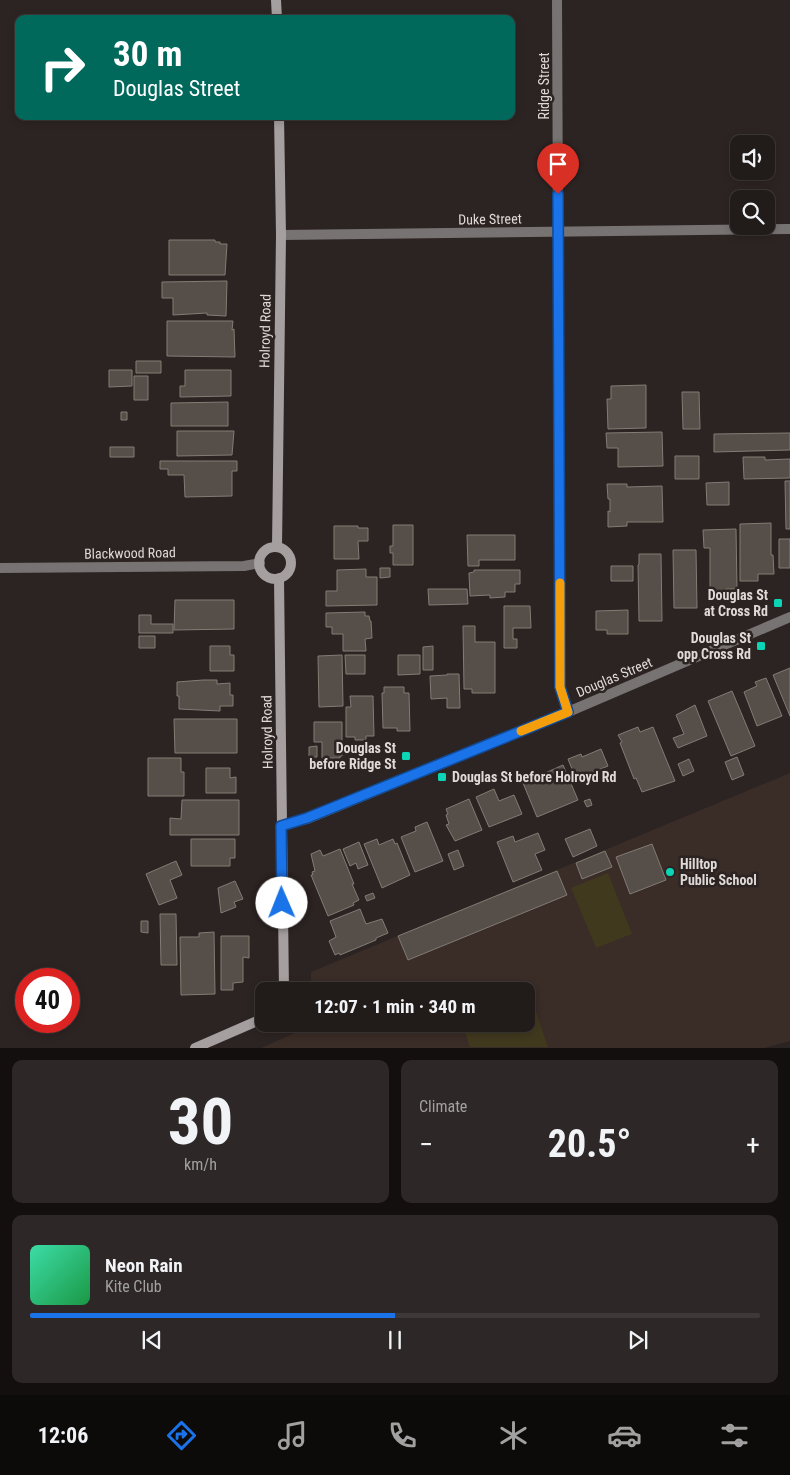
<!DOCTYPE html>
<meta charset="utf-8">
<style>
:root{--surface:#211b1a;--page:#2d2827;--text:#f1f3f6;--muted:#a2a1a2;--line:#3e3939;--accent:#1a73e8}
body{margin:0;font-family:"Roboto Condensed",sans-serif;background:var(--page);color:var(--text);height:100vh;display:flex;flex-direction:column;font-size:19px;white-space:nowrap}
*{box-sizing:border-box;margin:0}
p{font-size:16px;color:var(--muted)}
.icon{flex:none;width:28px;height:28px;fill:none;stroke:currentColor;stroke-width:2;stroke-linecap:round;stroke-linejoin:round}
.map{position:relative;height:1048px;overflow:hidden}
.drawer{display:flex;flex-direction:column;gap:12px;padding:12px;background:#120f0e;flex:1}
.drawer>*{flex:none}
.hud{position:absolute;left:15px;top:15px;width:500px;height:105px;border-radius:10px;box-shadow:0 2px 8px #0003,0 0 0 1px var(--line);background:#00695c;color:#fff;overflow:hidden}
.fabs{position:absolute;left:730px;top:135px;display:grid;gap:10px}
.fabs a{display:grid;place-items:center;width:45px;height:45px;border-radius:10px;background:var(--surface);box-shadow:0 2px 8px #0003,0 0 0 1px var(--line);font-size:25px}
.speed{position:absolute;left:15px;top:968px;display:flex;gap:10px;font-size:25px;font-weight:700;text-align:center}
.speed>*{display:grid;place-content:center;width:65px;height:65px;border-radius:50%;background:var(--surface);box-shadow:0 2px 8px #0003,0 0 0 1px var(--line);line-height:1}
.speed .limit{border:8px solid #d22;background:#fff;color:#111}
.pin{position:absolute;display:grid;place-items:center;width:42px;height:42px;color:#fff;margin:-51px -21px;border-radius:50% 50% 50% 0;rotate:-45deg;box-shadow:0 0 5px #0007}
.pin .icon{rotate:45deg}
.me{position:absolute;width:55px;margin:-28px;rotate:359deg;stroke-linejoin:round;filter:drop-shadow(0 0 4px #0008)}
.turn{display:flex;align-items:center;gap:18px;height:105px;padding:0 15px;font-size:22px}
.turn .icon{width:65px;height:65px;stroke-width:2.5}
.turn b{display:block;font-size:35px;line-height:42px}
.big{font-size:38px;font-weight:700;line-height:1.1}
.drawer .widget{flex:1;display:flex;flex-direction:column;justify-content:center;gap:8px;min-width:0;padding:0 18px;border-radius:10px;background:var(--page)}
.drawer .dial{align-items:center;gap:0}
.dial b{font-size:65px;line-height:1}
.song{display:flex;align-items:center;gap:15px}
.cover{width:60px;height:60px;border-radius:8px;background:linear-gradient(135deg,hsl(160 70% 55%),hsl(140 70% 35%))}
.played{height:5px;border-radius:2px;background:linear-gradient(90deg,var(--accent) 50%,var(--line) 50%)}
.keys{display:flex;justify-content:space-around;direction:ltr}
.heat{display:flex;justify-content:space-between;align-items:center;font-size:28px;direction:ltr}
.drawer .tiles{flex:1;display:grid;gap:12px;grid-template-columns:1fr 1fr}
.widget:last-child{grid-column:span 2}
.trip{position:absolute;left:255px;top:982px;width:280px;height:50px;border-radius:10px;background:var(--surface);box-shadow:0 2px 8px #0003,0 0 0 1px var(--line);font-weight:700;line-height:50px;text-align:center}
.dock{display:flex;height:80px;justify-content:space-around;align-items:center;background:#0d0b0a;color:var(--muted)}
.dock .icon{width:35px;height:35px}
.dock .selected{color:var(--accent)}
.dock b{font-size:22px;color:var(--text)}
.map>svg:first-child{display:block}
.built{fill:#3a2c27}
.green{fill:#40391e}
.building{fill:#554e49;stroke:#827c75}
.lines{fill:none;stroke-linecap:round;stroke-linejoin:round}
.street{stroke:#787373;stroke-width:10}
.secondary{stroke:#a69f9f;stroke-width:10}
.route-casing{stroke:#114b97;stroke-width:12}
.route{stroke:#1a73e8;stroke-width:9}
.slow{stroke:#f59e0b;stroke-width:9}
.poi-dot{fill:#0bd5b5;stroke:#2c2422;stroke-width:2}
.labels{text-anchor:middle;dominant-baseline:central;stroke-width:5;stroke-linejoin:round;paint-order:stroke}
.street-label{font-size:14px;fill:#dfd9d8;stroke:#2c2422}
.poi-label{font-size:14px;font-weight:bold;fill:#dfd9d8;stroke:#2c2422;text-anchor:end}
</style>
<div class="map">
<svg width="790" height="1048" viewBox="0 0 790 1048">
<rect width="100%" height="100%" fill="#2c2422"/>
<path class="built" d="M790,773V1041L764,1048H261L310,1026L311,1024H526V991H311V972Z"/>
<path class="green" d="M608,873L632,934L596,948L571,888Z
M535,1009L548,1047H470L465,1032L490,1024H526V1012Z"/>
<path class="building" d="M169,240H215V242H220V244H227L225,275H169Z
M227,281L226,316L207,315V313L173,315V298H162V282Z
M167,321H233L232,330L234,329L235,357L167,356Z
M136,361H161V373H136Z
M109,370H132V386L109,387Z
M185,370H231V396L180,397V386H185Z
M134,376H148V400H134Z
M646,385V428L608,429L607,399H611V386Z
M682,392H699L700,429H683Z
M228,402V426H171V403Z
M121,412H127V420H121Z
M177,431H234L232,455L177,456Z
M662,432L663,466L618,467V448H607L606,433Z
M790,433V450L714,452V434Z
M110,447H134V457H110Z
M675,456H699V479H675Z
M743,457H765V460L790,459V478L744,479Z
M160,461H237V471H232V496L185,497L184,475H168V469H160Z
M785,481H790V529H786Z
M729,482V505H707L706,483Z
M607,484H627V487L662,486L663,522H627V526L608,527V511L610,512V499H608Z
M771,523V555H773L774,574H758V581H740V524Z
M393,525H413V565H393V553H390V546H393Z
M334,526H358V528H368V541H358L359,559H334Z
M736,529L737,589H726V594H710V548H704L703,530Z
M467,535H515V560H479V566H468Z
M779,539H790V568H779Z
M673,550H696L697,608H674Z
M639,554H661L662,621H639L638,565L639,564Z
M611,566H633V581H611Z
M380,568H390V577L380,578Z
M366,569V577H377V605L326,606V591H337V570Z
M474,570H520V584H515V592H505V597L490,598V595L470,596L469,573L474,572Z
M428,589H467L468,604L429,605Z
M175,600H234V629L174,630Z
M504,606H530L531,628H513V639H517V648H504Z
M628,610V634H607V630H596V611Z
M365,612V616H369L370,621H371L372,638L365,639L366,651H343V634H332V627H326V613Z
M139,615H151V624H173V633H139Z
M463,626H475V642H495V693H472V689H464Z
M139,636H155V648H139Z
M210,646H230V655H234V671H210Z
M433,646V670H423V647Z
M342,655L343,706L319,707L318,656Z
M345,655H365V674H346Z
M398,655H420V674L398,675Z
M790,668V716L773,675Z
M447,674H459L460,708H447V698L431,699L430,676L447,675Z
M766,678L782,716L757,726L744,692L757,686L755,682Z
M203,680H217V684L230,683V695H233V706H220V711L179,709V696H177V682Z
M384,687H404V693H409L410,731H397V728H383L382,693H384Z
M732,691L755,746L731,756L708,701Z
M350,696H373L374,736H366V740H355V737H346V707H351Z
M695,705L707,736L678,748L673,738L684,734L676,715Z
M174,719H237V753H175Z
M314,722H342V756H340V758H322V742H314Z
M638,727L640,732L653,727L675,781L642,792L636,778L634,779L620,743L622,742L618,735Z
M317,746V757H309V747Z
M601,749L608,766L576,779L568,759L581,754L582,757Z
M737,757L744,775L732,780L725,762Z
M148,758H181V772H184V796H148Z
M689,759L694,771L683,776L678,764Z
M563,765L578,800L537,817L523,783Z
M206,768H230V778L236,777V793H206Z
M494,789L499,801L514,795L522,814L489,827L476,797Z
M469,799L482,830L455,841L446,825L449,824L446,815L448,814L446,809Z
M590,799L592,805L587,807L584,801Z
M182,800H239V835H170V818L181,819Z
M427,822L443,861L415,872L401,837L416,831L415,827Z
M590,829L597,846L573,857L565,839Z
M538,833L545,850L535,854L542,870L513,882L497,842L513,836L515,842Z
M191,839H235V858H230V866H191Z
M377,839L379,845L393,839L395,844L397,843L410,875L382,888L364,844Z
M359,842L368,865L358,869L356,863L350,866L343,849Z
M652,844L666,880L630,894L616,857Z
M340,849L354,884H352L359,900L353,903L354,905L328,916L311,875H313L312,872L315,871L311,854L320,850L323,856Z
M458,850L464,866L454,870L448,854Z
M605,851L612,867L582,879L576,863Z
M176,861L182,875L170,880L177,898L159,905L146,874Z
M557,871L567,895L408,960L398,936Z
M235,881L243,899L234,902L236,907L221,913L218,888Z
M373,893L375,898L367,901L365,896Z
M360,909L366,924L382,919L388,933L376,938V940L340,955L339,953L335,955L329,941L336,937L330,921Z
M160,914H176L177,965H161Z
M141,921H148V933L141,932Z
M214,932L215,994L181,995L180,937H199V933Z
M221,936H249V958L243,957V982L233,983V990H221Z"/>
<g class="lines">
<path class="street" d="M557,0L560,687L568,712
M281,235L790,229
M0,568L244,566L260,563
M281,826L307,819L568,712L790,617"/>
<path class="secondary" d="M276,0L277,19
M277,547L281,235L279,116
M259 563a16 16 0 1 1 32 0a16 16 0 1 1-32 0Z
M279,578L284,991
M195,1048L264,1018"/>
</g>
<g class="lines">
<defs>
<path id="route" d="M282,903L281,826L307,818L568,712L560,687L558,194"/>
</defs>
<use href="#route" class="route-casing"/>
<use href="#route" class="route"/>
<path class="slow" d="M521,731L568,712L560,687V583"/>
</g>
<g class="poi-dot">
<rect x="773" y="598" width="10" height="10" rx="2.5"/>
<rect x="756" y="641" width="10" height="10" rx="2.5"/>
<rect x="401" y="751" width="10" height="10" rx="2.5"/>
<rect x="437" y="772" width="10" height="10" rx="2.5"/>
<circle cx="670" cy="872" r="5"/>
</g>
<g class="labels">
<g class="street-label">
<text transform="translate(544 86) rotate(-90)">Ridge Street</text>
<text transform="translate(490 219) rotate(-1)">Duke Street</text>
<text transform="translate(265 331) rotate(-89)">Holroyd Road</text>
<text transform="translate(130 553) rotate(-1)">Blackwood Road</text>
<text transform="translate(614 677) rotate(-23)">Douglas Street</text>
<text transform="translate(267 732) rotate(-91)">Holroyd Road</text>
</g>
<g class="poi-label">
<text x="768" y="595">Douglas St<tspan x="768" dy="16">at Cross Rd</tspan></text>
<text x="751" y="638">Douglas St<tspan x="751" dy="16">opp Cross Rd</tspan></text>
<text x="396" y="748">Douglas St<tspan x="396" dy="16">before Ridge St</tspan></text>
<text x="452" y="777" text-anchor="start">Douglas St before Holroyd Rd</text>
<text x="680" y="864" text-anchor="start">Hilltop<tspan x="680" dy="16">Public School</tspan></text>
</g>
</g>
</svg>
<div class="fabs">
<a><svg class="icon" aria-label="sound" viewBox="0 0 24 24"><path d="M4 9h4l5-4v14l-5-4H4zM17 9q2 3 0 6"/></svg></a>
<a><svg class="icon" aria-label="search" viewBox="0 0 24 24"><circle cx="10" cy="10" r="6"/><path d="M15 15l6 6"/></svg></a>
</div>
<div class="speed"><div class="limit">40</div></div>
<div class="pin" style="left:558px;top:194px;background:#d93025"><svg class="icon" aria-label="arrive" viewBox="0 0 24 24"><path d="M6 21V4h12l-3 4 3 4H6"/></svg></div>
<svg class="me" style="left:282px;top:903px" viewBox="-20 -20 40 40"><circle r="19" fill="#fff"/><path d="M0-13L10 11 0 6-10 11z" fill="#1a73e8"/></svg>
<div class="trip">12:07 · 1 min · 340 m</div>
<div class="hud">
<div class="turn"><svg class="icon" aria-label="right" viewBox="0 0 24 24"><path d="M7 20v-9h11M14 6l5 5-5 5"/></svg><div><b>30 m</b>Douglas Street</div></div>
</div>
</div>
<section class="drawer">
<div class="tiles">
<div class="widget dial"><b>30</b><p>km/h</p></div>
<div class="widget"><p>Climate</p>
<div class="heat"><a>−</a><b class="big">20.5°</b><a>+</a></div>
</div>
<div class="widget">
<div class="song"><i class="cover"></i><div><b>Neon Rain</b><p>Kite Club</p></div></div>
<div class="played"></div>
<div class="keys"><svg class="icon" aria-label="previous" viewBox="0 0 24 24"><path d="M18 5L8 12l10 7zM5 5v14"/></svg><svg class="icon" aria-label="pause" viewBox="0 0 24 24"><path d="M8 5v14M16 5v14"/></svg><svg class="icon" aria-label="next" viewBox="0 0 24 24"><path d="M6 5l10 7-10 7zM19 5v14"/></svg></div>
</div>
</div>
</section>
<nav class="dock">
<b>12:06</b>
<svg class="icon selected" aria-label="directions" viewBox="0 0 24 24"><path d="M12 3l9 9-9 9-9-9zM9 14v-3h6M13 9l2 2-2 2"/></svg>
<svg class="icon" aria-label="music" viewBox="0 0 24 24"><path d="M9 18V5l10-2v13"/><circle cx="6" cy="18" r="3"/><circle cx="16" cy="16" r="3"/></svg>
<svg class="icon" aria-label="phone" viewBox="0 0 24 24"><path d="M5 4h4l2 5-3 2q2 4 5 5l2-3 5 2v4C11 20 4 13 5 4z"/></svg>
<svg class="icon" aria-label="climate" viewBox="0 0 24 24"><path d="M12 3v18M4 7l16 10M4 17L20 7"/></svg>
<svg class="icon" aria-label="car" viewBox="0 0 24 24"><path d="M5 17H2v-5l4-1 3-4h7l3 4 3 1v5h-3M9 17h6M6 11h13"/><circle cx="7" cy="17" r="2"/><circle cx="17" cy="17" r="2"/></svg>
<svg class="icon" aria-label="filters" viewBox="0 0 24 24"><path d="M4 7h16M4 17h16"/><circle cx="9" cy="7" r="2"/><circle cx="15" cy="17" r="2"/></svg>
</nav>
